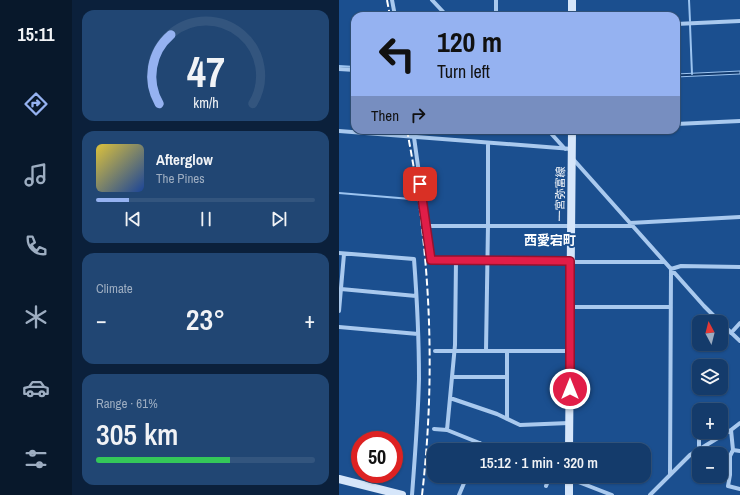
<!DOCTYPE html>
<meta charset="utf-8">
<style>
:root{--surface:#143b6b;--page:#214673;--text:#f1f3f6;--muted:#9dadc1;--line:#33557e;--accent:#95b2f1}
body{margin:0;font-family:"Archivo Narrow","Noto Sans JP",sans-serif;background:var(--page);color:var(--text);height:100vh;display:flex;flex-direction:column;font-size:15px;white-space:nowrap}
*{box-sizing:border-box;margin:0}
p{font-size:13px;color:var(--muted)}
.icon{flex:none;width:22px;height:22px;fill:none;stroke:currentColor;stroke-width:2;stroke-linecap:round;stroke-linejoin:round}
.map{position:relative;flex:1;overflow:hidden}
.sheet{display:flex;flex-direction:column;gap:10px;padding:10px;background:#0b203b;width:267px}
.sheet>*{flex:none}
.banner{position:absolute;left:12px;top:12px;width:329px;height:122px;border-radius:12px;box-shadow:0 1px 3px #0004,0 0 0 1px var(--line);background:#95b2f1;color:#111;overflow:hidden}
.needle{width:26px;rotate:353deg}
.controls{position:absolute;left:353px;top:315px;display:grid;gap:8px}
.controls a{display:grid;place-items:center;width:36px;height:36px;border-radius:8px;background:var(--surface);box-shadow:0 1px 3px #0004,0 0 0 1px var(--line);font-size:20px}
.speed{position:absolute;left:12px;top:431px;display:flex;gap:8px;font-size:20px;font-weight:700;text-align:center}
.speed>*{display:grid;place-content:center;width:52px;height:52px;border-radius:50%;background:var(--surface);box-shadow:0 1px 3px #0004,0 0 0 1px var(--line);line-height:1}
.speed .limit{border:6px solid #d22;background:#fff;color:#111}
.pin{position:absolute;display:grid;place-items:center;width:34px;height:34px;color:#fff;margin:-17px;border-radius:8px;box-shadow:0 2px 6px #0006}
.me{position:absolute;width:44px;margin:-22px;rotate:0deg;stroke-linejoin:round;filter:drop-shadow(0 0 3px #0008)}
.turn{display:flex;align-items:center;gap:14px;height:84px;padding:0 20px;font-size:18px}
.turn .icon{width:52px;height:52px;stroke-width:2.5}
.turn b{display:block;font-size:28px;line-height:34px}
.then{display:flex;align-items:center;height:38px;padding:0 20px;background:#0003;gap:8px;font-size:15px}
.big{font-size:30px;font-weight:600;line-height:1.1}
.sheet .tile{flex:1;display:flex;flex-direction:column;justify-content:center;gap:6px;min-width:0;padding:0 14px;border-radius:12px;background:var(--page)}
.sheet .dial{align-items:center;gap:0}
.dial svg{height:104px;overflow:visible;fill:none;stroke:var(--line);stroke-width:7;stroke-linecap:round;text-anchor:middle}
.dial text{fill:var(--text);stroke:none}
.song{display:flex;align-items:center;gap:12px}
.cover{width:48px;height:48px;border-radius:6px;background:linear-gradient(135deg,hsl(50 70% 55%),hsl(220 70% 35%))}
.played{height:4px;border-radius:2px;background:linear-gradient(90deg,var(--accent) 15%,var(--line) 15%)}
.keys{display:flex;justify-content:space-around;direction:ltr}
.heat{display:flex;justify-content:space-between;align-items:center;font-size:22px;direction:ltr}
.charge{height:6px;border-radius:3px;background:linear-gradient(90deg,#34c759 61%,var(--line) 0)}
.trip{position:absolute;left:88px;top:443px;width:224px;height:40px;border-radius:12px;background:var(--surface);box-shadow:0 1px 3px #0004,0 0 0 1px var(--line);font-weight:600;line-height:40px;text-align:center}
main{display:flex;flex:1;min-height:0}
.menu{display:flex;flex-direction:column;width:72px;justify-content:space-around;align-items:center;background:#08182b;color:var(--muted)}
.menu .icon{width:28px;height:28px}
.menu .active{color:var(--accent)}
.menu b{font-size:18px;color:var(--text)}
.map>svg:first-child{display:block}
.water{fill:#123a6d;stroke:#9cc4f0}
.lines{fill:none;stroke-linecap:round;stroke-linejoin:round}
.stream{stroke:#9cc4f0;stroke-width:2}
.minor{stroke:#a9c9ee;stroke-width:4}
.secondary{stroke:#d6e6fa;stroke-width:8}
.rail{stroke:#fff;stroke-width:2;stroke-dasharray:7 3;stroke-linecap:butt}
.route-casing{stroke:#92132f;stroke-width:10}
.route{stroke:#e11d48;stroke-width:7}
.labels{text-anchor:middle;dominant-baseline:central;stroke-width:4;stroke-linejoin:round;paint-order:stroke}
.street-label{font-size:11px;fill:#fff;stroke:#1b4f8f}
.quarter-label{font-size:13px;font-weight:bold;fill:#fff;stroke:#1b4f8f}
</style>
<main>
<nav class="menu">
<b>15:11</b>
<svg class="icon active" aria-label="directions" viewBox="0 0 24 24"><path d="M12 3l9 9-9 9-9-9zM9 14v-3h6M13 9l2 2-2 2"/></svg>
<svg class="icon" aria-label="music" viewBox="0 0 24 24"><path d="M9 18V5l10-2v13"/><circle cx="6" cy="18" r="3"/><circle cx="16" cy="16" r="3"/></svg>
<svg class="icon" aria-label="phone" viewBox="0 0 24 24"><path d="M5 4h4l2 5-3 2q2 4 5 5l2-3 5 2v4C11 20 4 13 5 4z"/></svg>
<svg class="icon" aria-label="climate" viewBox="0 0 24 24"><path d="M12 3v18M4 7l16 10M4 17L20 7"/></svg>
<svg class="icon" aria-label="car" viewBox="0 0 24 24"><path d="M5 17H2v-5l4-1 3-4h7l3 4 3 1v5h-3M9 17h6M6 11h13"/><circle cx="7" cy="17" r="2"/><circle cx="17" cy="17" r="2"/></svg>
<svg class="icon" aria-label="filters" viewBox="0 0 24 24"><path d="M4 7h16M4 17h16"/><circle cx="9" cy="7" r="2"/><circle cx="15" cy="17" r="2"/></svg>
</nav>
<section class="sheet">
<div class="tile dial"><svg viewBox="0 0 100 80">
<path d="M14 69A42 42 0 1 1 86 69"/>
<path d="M14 69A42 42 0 0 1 23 16" stroke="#95b2f1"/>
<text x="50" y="56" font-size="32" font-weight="700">47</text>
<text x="50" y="72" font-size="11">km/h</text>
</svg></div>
<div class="tile">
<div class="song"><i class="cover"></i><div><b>Afterglow</b><p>The Pines</p></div></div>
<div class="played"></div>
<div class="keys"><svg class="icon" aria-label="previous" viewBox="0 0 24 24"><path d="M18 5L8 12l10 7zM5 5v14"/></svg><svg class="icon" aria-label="pause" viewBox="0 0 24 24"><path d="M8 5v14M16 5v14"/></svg><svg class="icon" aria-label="next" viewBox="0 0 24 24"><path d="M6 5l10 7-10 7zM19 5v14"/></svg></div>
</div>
<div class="tile"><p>Climate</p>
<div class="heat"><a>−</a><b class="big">23°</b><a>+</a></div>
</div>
<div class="tile"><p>Range · 61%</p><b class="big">305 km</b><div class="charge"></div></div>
</section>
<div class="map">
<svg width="401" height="495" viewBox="0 0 401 495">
<rect width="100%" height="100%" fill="#1b4f8f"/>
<path class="water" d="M401,71V74L337,77V74Z"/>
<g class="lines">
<path class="stream" d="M350,0L351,21
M351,25L353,74
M0,66L16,67
M0,193L72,199"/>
<path class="minor" d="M53,0L56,16
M93,0L108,16
M157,0V16
M337,24L401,21
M0,69L16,70
M337,124L401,121
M74,130L92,260L231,261L237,262H325
M209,130L226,149
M0,131L233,149
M234,159L365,306L381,322
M291,223L401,217
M88,226H294
M0,253L75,259C78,299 80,339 80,379C79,418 76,456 73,495
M2,289L77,296
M231,307H332
M0,311L5,254
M382,323L401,341
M0,327L79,334
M392,333L401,323
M96,351H231
M147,351L149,225V143
M168,351V419
M113,377H168
M111,398L158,414L181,425L230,423
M95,429L108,430L158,450
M108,430L116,345L117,260
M392,430L394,450L391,456V475L389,486L401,489
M360,437V450
M139,450L141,443
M394,450L401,451
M331,474L332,269L342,266L401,267
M224,476L273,495
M207,486L211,476
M120,495L128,476
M311,495L351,455L392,430L401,423"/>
<path class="secondary" d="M233,0V16
M230,450L233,130
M0,479L63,495
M230,495V476"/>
<path class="rail" d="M48,0L51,16
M68,130C73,157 78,184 81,211C93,305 94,401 83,495"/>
</g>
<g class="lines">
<defs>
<path id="route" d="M81,184L92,260L231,261V389"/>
</defs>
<use href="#route" class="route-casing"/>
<use href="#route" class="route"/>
</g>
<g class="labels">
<g class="street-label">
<text transform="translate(221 194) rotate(-89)">一宮弥富線</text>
</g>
<g class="quarter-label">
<text x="211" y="240">西愛宕町</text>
</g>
</g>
</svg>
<div class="controls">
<a><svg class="needle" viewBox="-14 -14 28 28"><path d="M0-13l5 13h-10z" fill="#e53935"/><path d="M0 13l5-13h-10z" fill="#9dadc1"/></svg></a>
<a><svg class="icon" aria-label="layers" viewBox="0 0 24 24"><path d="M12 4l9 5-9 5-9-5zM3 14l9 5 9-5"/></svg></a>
<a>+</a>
<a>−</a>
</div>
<div class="speed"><div class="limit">50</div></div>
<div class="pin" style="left:81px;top:184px;background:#d93025"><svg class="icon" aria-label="arrive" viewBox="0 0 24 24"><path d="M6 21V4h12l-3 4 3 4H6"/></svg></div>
<svg class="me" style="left:231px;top:389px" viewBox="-20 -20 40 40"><circle r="17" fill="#e11d48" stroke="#fff" stroke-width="3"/><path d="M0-11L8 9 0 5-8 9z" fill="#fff"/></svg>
<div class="trip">15:12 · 1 min · 320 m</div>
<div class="banner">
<div class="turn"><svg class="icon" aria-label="left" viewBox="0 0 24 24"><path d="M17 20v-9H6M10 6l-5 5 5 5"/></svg><div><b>120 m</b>Turn left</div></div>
<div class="then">Then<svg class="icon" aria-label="right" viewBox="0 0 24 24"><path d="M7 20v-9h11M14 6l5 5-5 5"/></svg></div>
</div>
</div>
</main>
